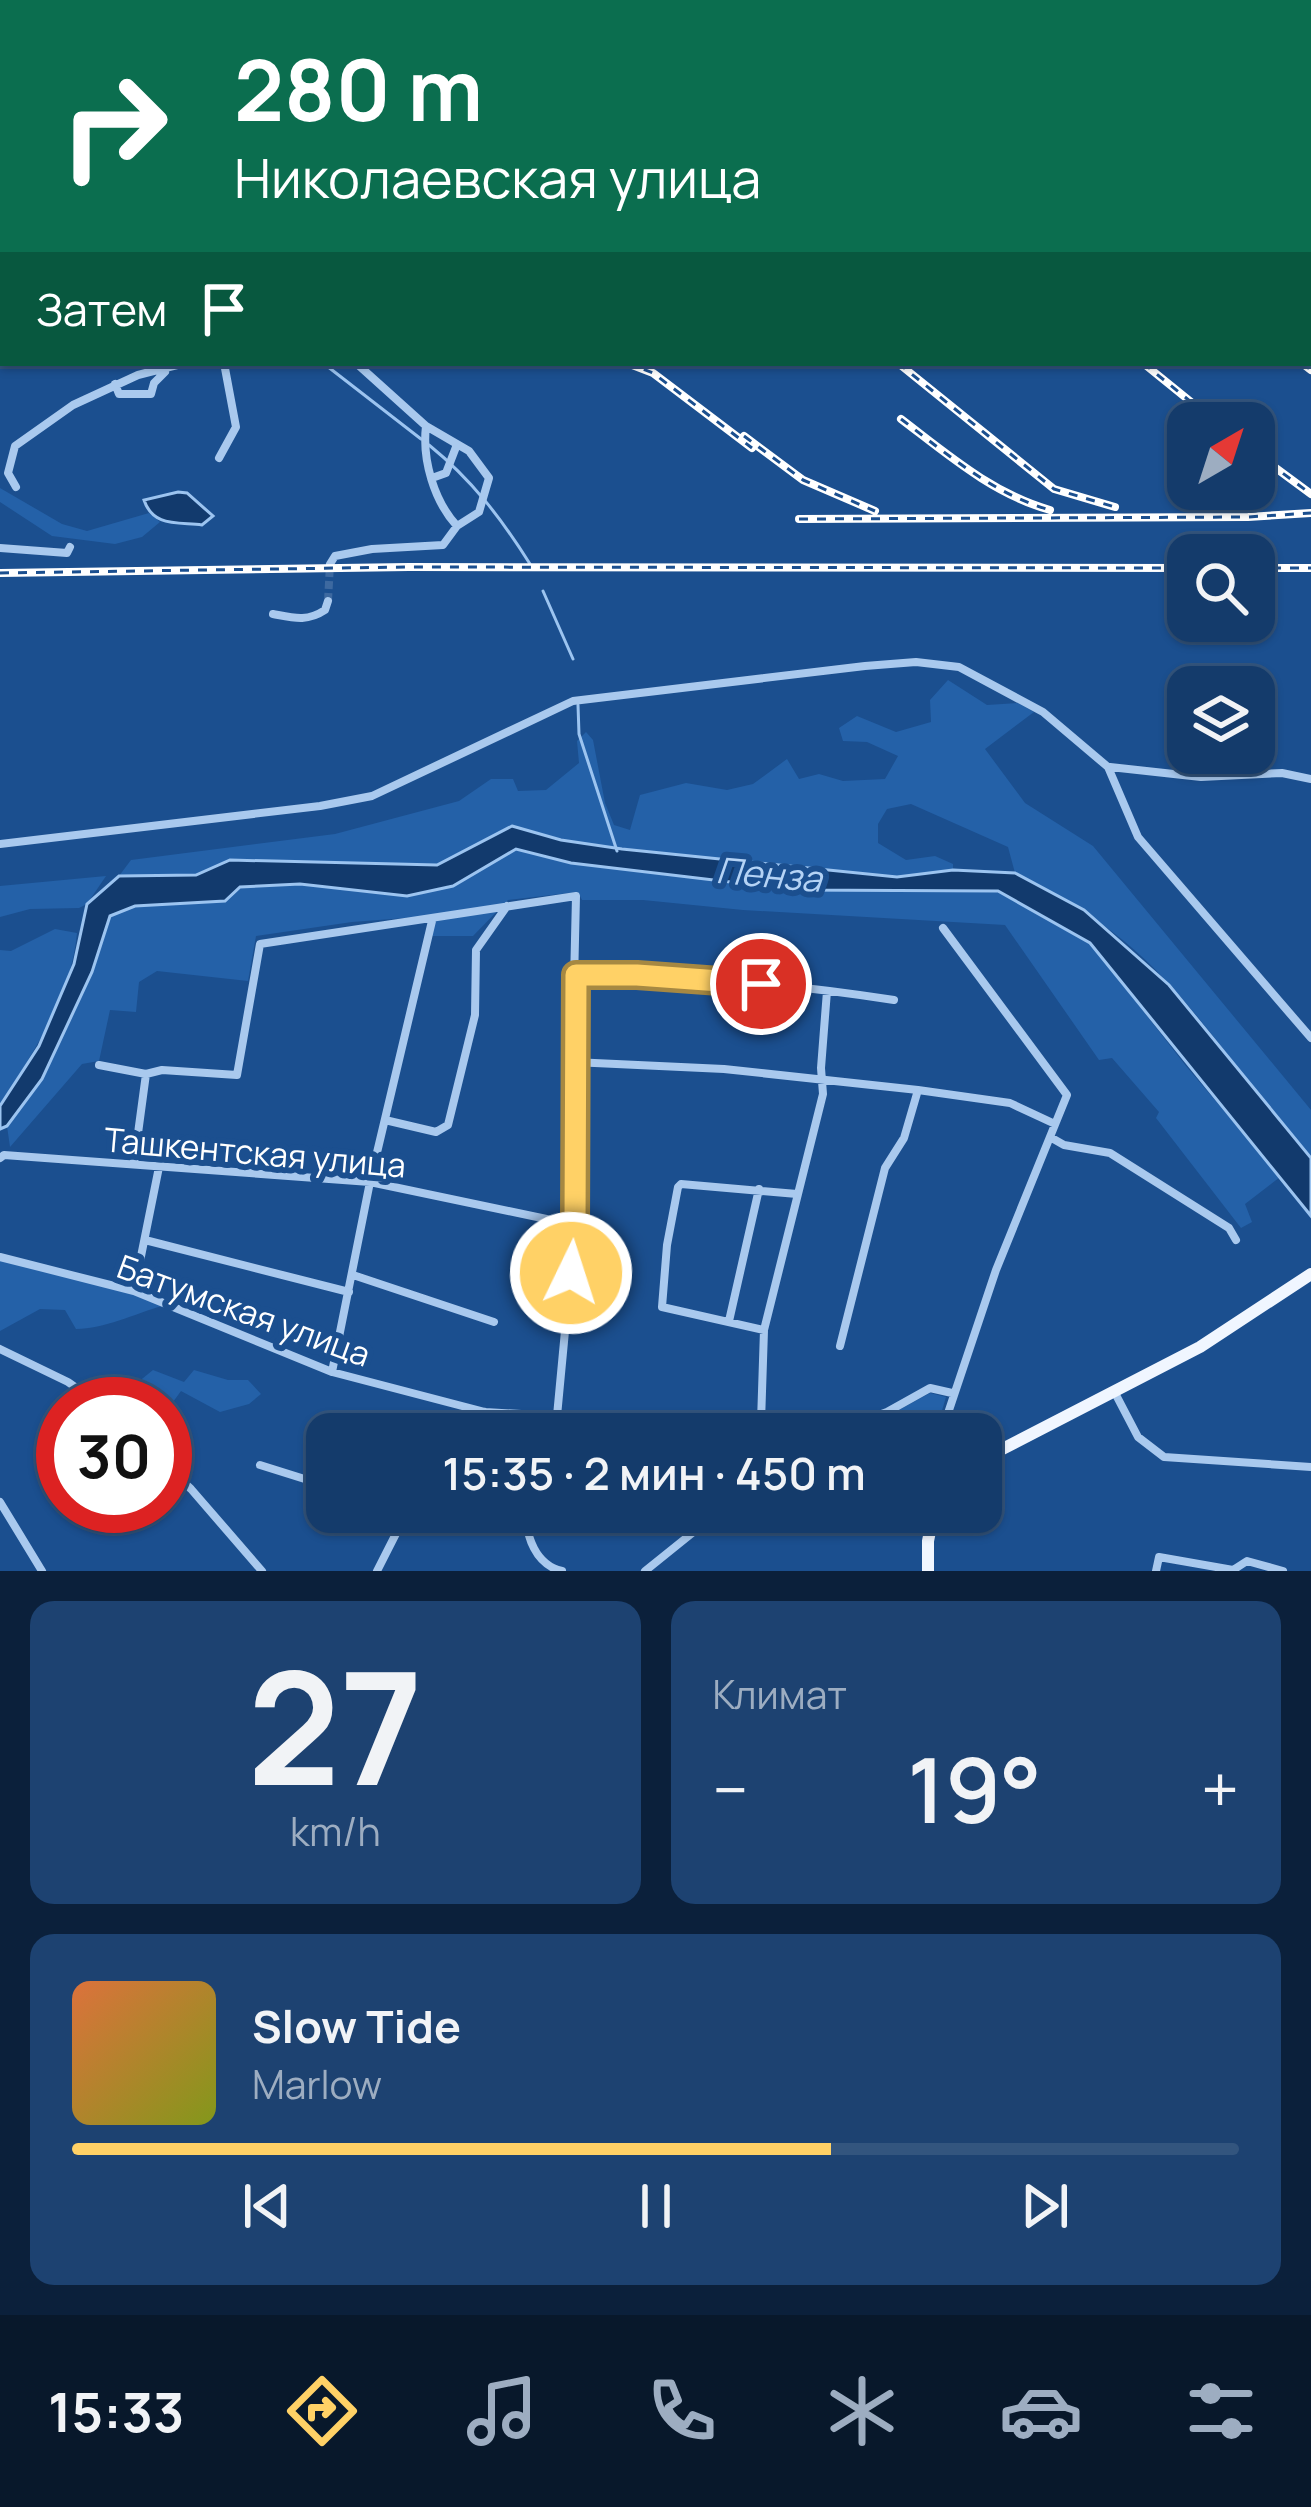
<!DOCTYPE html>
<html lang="ru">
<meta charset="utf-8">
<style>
:root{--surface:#143b6b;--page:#1d4271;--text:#f1f3f6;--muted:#9dadc1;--line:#33557e;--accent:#ffd166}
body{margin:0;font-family:Manrope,sans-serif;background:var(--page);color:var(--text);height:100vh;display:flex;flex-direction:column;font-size:45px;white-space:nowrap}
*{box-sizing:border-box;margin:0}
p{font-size:39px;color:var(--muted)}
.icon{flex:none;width:66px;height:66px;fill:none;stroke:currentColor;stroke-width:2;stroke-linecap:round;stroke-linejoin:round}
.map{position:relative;height:1571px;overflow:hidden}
.details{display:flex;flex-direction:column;gap:30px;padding:30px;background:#0b203b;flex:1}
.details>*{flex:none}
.banner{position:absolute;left:0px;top:0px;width:1311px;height:366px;box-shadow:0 3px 9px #0004,0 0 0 3px var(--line);background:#0b6e4f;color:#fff;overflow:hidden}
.needle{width:78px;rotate:39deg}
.controls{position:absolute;left:1167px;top:402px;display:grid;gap:24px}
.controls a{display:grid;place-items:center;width:108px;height:108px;border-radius:24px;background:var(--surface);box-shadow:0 3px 9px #0004,0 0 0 3px var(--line);font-size:60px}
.speed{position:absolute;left:36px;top:1377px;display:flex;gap:24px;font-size:60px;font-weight:700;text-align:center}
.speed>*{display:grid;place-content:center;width:156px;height:156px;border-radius:50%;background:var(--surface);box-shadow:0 3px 9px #0004,0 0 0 3px var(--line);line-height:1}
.speed .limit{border:18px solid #d22;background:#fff;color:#111}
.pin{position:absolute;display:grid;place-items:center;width:102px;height:102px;color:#fff;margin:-51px;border:6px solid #fff;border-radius:50%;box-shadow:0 3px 12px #0007}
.me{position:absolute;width:132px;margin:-66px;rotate:4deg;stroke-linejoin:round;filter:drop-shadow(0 0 9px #0008)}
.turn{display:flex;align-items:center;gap:42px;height:252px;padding:0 36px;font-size:54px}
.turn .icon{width:156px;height:156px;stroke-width:2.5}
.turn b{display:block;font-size:84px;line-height:102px}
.then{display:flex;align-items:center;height:114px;padding:0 36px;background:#0003;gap:24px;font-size:45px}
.big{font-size:90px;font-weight:600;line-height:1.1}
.details .tile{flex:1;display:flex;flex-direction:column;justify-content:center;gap:18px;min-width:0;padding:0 42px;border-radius:24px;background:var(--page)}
.details .dial{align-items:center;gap:0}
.dial b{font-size:156px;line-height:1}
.song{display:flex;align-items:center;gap:36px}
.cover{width:144px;height:144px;border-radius:18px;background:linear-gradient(135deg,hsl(20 70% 55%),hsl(70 70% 35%))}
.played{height:12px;border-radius:6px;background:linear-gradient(90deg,var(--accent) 65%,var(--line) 65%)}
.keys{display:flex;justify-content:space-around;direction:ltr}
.heat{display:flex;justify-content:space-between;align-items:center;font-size:66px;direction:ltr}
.details .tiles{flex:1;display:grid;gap:30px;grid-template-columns:1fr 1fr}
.tile:last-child{grid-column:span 2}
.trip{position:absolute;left:306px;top:1413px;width:696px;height:120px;border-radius:24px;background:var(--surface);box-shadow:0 3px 9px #0004,0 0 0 3px var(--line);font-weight:600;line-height:120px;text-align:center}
.tab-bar{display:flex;height:192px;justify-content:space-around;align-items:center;background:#08182b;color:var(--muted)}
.tab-bar .icon{width:84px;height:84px}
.tab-bar .current{color:var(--accent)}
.tab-bar b{font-size:54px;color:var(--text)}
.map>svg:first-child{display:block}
.green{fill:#2461a8}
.water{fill:#123a6d;stroke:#9cc4f0;stroke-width:3}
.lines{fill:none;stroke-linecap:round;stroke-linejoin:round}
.stream{stroke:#9cc4f0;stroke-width:3}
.street-tunnel{stroke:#3d69a0;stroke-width:8;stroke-dasharray:8 4;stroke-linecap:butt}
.street{stroke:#a9c9ee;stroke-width:8}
.primary{stroke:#f0f6ff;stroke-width:12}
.rail-casing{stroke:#fff;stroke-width:8}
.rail{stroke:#1b4f8f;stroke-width:3;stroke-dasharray:9;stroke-linecap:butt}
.route-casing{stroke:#a68842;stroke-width:30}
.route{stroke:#ffd166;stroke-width:21}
.labels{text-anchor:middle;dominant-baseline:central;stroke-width:12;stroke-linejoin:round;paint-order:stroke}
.street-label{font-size:33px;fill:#fff;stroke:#1b4f8f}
.water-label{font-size:36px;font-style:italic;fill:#b5d3f5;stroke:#1b4f8f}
</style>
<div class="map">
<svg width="1311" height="1571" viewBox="0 0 1311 1571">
<rect width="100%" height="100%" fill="#1b4f8f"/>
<path class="green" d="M0,488L62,524L87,531L149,513L160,522L142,537L115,544L52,536L0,502Z
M948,680L987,705L1018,703L1034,712L985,749L1025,803L1093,846L1311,1110V1158C1247,1089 1198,1002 1124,941C1091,914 1053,894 1015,873L1008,847L911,804L887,809L878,824V843L906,860L935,856L953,864V870L897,877L622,849L561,840L512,826L437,865L230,860L196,875L119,876L131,860L335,834L459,801L491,779H513L518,791L546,790L579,763L577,741L586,732L593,740L605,803L614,825L630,830L640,795L686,783L727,790L753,784L787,759L799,779L819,774L843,781L885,779L898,756L867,742L843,741L839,728L857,716L896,732L931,722L930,700Z
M516,849L571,863L797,890L998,891L1090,943L1186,1066L1280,1177L1245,1204L1252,1222L1241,1228L1156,1118L1159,1112L1112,1058L1099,1060L1005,925L743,910L643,900H582L578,892L508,900L473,936H432V916L352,922L256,936L248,981L157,971L139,982L136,1012L110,1010L99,1061L82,1064L10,1147L7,1126L42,1079L92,972L110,916L135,906L225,901L239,887L300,884L407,896L453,886Z
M106,876L87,904L79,908L30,909L0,917V886Z
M55,929L77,933C71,998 33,1051 0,1106V950L11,951Z
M0,1259L132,1293L162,1306C134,1314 104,1329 76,1329L65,1310L40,1309L0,1331Z
M153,1370L184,1382L194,1370L228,1380H248L261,1394L249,1404L220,1412L181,1391L165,1413V1404H111Z
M930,1393L946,1397L935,1434L904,1426L899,1434H834L888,1416Z"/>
<path class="water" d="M178,492L187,493L213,516L202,525C177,522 153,527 144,500Z
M512,826L561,840L622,849L897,877L953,870L1015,873L1084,910L1169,985L1311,1158V1216L1090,943L998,891L797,890L571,863L516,849L453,886L407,896L300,884L240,887L225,901L135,906L110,916L92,972L42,1079L7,1126L0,1129V1106L39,1046L74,964L87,904L119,876L196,875L230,860L437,865Z"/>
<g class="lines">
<path class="stream" d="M93,0L95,3
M323,363L421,439
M429,445C472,480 501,518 530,564
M543,591L573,659
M578,705L579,734L617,851"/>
<path class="street-tunnel" d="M328,601L330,564"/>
<path class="street" d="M166,0L168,3
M0,21L3,25
M0,157L3,158
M0,217L3,214
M0,340L3,335
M356,363L426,426C422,460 434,501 457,526
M115,384L119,394H151L154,383L165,372
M219,458L236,427L224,363
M432,478L446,473L456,447
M16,487L8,473L15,446L73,405L138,375L185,363
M0,548L67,553L70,547
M330,564L335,556L372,549L443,545L457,526L479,512L489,478L469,451L426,426
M273,614C294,618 307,622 325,610L328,601
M1110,767L1201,777L1282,773L1311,779
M0,844L320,806L372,796L573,701L865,666L916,662L959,667L1043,712L1108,767L1138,837L1311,1038
M576,975C682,974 789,984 894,1000
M573,1062L724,1069L918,1090L1010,1103L1055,1124
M99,1065L146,1074
M385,1120L436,1132L448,1125L475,1015L476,950L507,906
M1050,1137L1064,1145L1110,1153L1229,1228L1236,1240
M0,1158L4,1155L370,1182L575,1225
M134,1163L146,1074L162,1070L237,1075L260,944L576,896L573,1026L575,1225L557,1416L546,1434
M145,1240L349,1292
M0,1257L134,1291L332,1372L485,1412L557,1416L612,1434
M353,1275L494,1322
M134,1291L159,1167
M729,1321L759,1189
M764,1330L662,1307L667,1245L678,1187L681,1184L797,1194
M840,1346L885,1168L904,1138L918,1090
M0,1349L68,1382L99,1404
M332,1372L370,1182L432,921
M1115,1393L1138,1437L1164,1457L1311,1467
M467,1434L485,1412
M766,1434L761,1422L764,1330L823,1094L821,1068L827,991
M826,1434L887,1412L930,1388L952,1393
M941,1434L996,1270L1067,1095L943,928
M165,1465L191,1489L262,1571
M260,1465L327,1486
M0,1502L42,1571
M527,1512C525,1536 536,1565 562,1571
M377,1571L407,1512
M645,1571L696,1530L740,1520L746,1512
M1156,1571L1159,1557L1233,1570L1247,1561L1283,1571"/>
<path class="primary" d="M981,1460L1200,1347L1311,1274
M928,1571V1541L934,1512"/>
<defs>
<path id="rail" d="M627,363L653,373L752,448
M898,363L1054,489L1115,507
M1143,363L1217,423
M1302,363L1311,370
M901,419C947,454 993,494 1050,510
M744,436L803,480L875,511
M1254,452L1311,494
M799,519L1248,517L1311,513
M1254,568H1311
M0,573L409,567L1188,568"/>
</defs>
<use href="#rail" class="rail-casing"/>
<use href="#rail" class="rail"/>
</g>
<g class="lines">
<defs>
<path id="route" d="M571,1273L575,1225L576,975H637L761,984"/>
</defs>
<use href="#route" class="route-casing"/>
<use href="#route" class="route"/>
</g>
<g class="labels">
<g class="street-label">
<text transform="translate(255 1152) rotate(5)">Ташкентская улица</text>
<text transform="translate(244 1310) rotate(20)">Батумская улица</text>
</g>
<g class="water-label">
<text transform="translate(769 874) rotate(5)">Пенза</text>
</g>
</g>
</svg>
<div class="controls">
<a><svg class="needle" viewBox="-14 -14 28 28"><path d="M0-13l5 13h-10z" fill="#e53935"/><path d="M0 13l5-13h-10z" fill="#9dadc1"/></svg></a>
<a><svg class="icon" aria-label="search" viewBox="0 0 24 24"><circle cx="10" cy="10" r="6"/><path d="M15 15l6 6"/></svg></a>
<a><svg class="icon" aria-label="layers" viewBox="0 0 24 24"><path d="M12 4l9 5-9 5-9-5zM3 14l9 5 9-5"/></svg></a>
</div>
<div class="speed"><div class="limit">30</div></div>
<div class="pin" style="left:761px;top:984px;background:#d93025"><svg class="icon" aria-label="arrive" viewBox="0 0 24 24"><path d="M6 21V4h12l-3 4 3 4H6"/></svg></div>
<svg class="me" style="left:571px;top:1273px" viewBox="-20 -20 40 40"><circle r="17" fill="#ffd166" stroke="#fff" stroke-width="3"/><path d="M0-11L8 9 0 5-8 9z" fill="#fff"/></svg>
<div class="trip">15:35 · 2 мин · 450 m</div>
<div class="banner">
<div class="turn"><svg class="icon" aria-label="right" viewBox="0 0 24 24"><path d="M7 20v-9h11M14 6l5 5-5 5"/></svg><div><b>280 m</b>Николаевская улица</div></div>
<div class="then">Затем<svg class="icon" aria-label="arrive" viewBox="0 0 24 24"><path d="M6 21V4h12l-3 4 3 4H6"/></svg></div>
</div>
</div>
<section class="details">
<div class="tiles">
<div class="tile dial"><b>27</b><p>km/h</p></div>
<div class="tile"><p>Климат</p>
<div class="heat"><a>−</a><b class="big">19°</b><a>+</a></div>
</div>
<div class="tile">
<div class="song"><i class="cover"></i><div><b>Slow Tide</b><p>Marlow</p></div></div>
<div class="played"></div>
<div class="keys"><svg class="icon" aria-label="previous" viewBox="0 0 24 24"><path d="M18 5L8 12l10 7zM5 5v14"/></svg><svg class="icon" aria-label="pause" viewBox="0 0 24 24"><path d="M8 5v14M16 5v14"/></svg><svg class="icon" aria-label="next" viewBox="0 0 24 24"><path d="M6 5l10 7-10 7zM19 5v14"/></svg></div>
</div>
</div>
</section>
<nav class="tab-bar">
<b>15:33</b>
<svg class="icon current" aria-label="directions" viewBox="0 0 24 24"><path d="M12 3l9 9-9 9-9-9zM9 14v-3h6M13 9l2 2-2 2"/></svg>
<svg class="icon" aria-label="music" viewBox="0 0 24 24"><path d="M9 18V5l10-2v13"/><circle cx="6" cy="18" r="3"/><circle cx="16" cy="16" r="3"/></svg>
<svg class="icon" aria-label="phone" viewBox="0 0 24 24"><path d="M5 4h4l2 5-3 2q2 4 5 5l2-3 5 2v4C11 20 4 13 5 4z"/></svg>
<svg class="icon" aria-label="climate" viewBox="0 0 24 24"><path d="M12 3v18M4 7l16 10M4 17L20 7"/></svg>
<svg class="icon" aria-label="car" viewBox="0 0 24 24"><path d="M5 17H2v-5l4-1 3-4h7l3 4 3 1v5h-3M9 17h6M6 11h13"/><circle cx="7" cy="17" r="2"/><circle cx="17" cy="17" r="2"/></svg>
<svg class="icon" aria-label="filters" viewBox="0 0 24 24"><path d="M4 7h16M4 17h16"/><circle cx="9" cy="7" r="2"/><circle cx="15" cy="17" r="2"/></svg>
</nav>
